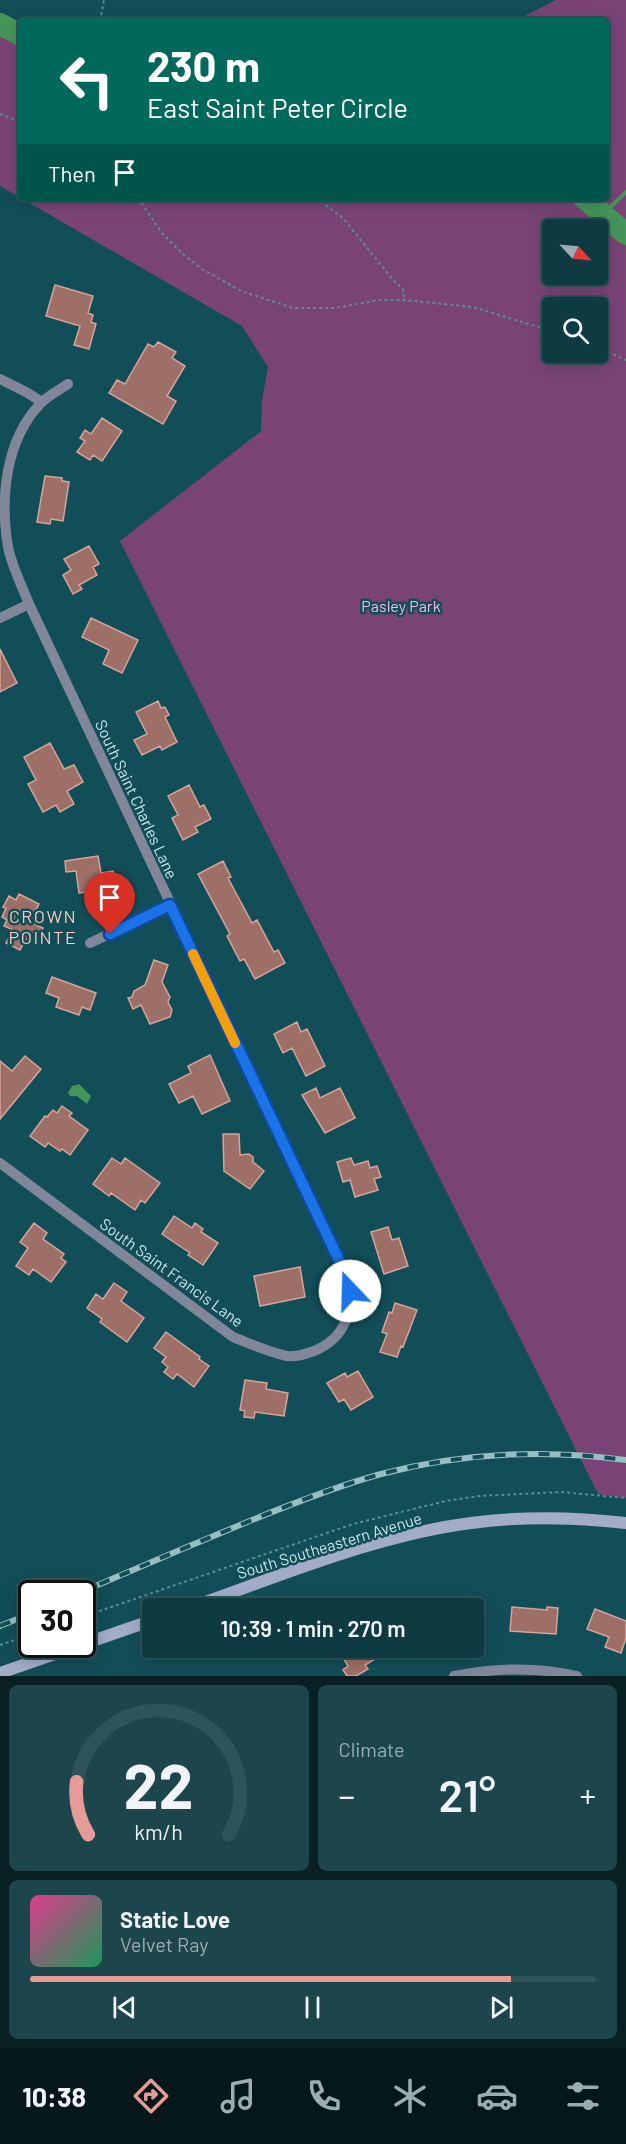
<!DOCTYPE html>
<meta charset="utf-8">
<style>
:root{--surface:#0e3a41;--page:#1c454c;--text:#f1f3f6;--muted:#9badb1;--line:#2e545a;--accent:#e69b98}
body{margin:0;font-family:Barlow,sans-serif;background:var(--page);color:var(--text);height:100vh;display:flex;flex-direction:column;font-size:22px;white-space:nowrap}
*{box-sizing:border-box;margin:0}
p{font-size:20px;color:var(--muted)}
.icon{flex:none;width:33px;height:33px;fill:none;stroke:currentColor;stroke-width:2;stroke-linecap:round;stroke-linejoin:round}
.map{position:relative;height:1676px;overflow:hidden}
.drawer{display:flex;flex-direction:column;gap:9px;padding:9px;background:#082024;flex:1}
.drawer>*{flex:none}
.hud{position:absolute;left:18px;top:18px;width:591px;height:183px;border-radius:6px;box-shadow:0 3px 15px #0003,0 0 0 2px var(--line);background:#00695c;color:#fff;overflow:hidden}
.needle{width:39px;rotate:116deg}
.controls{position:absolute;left:542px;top:219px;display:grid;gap:12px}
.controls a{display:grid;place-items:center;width:66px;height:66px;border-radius:6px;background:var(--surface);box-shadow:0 3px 15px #0003,0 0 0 2px var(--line);font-size:30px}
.speed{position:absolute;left:18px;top:1580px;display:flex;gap:12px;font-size:30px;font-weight:700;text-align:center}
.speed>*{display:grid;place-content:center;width:78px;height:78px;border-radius:50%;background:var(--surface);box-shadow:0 3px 15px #0003,0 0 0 2px var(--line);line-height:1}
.speed .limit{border:3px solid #111;border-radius:9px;background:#fff;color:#111}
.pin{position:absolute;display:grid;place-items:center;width:51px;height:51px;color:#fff;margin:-62px -26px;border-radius:50% 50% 50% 0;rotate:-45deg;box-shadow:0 0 6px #0007}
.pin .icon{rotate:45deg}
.me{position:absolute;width:66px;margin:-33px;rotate:339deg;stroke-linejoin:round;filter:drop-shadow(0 0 4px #0008)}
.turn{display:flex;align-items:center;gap:21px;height:126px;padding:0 30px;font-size:27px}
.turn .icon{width:78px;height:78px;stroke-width:2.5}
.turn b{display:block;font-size:42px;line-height:51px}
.then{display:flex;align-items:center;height:57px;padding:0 30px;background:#0003;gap:12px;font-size:22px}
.big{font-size:45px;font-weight:600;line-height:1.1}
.drawer .tile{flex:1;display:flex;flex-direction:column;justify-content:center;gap:9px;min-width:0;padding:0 21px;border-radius:9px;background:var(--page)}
.drawer .dial{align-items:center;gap:0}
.dial svg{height:156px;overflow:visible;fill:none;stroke:var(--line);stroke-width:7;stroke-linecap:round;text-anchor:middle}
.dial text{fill:var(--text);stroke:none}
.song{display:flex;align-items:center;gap:18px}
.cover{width:72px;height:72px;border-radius:9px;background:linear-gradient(135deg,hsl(330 70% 55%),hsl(150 70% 35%))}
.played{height:6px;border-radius:3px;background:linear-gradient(90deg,var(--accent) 85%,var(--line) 85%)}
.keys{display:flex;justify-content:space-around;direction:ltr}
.heat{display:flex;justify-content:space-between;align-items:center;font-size:33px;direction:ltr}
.drawer .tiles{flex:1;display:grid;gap:9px;grid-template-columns:1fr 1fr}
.tile:last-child{grid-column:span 2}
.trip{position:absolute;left:142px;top:1598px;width:342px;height:60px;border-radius:6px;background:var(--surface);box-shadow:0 3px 15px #0003,0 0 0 2px var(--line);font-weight:600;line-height:60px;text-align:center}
.tabs{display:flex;height:96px;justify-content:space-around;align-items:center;background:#06171a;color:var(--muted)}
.tabs .icon{width:42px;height:42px}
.tabs .active{color:var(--accent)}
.tabs b{font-size:27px;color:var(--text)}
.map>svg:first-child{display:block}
.green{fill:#794475;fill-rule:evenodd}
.water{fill:#45955b}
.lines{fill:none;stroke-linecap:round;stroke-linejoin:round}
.stream{stroke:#45955b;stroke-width:4}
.river{stroke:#45955b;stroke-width:22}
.building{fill:#9d6f67;stroke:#d5a49b;stroke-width:1.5}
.path{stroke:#5c8b92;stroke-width:2;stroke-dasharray:3 3;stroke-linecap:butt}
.street{stroke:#818799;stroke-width:10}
.secondary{stroke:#a2acc7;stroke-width:12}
.rail-casing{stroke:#98bdc3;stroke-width:6}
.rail{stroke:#124e57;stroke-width:4;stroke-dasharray:11;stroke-linecap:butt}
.route-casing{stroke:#114b97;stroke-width:15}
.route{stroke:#1a73e8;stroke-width:10}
.slow{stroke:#f59e0b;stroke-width:10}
.labels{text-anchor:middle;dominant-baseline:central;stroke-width:5;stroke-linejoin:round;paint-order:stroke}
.park-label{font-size:16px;fill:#fcb2f4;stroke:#124e57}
.street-label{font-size:16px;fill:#c8e4e9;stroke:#124e57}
.neighbourhood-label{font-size:18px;letter-spacing:1.5px;fill:#fcc8bf;stroke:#124e57}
</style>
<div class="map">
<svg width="626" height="1676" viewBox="0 0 626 1676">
<rect width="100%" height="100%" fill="#124e57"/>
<path class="green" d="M556,0H626V1498L598,1494L120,541L261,431L262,400L268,367L242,326L0,186V24L21,35V198H606V21H515ZM552,230H597V274H552ZM552,308H597V352H552Z"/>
<path class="water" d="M79,1084L91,1096L87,1104L77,1096H70L68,1093L72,1086Z"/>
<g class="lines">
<path class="stream" d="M603,214L626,192"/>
<path class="river" d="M0,24L21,35
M584,198L626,234"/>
</g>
<path class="building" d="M55,285L93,296L88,313L93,315L91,322L96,324L89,349L74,345L80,326L46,316Z
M158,342L176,352L172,358L185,366L167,396L176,401L163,424L109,393L117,380L125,384L148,344L154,347Z
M102,418L122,431L102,461L93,455L90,460L77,452L85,441L80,438L85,430L91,434Z
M45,476L62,478V481L69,482L63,521L51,519L50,524L37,522Z
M89,546L99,564L93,567L97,575L79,585L82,589L73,594L63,575L71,570L64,559Z
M91,618L138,640L122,673L103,664L109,650L82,637Z
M0,649L17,683L0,692Z
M158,701L161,708L165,707L169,715L165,717L177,742L162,750L160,746L142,755L134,740L147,734L136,712Z
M50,743L64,769L74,765L83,782L67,791L74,804L60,812L56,805L43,812L28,784L36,780L24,757Z
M189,785L200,807L204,805L211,819L195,827L198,832L183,840L172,818L178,815L168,796Z
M98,856L101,873L113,871L116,888L79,893L76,871L66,872L65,861Z
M223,861L231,877L228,878L252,923L257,920L274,952L278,950L285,963L255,979L244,959L240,961L227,936L230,934L198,874Z
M19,894L39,904L30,922L43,928L35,943L26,939L20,950L6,943L13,930L4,926L7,920L2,917L6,908L3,907L9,896L16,900Z
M154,960L168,965L162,982L170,997L168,1002L172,1010L170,1017L150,1024L141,1005L133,1009L128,998L132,997L134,991L145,985Z
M52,977L96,993L90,1010L82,1007L79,1015L56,1007L59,998L46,993Z
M297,1022L301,1032L307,1029L325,1066L306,1076L292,1048L283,1053L274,1034Z
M210,1055L230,1101L202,1114L193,1096L179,1103L169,1084L191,1073L188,1066Z
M25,1056L41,1069L0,1119V1061L12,1071Z
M316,1088L320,1098L340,1088L355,1118L325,1133L302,1095Z
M62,1106L72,1113L69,1116L88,1130L70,1155L62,1149L60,1151L48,1143L45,1147L30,1136L45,1116L47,1117L53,1110L57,1113Z
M223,1134H239L240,1155L249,1154L253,1157V1162L264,1171L250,1189L224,1171Z
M112,1158L121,1164L125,1158L160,1183L145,1203L141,1200L135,1210L111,1193L109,1196L93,1184Z
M351,1158L354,1165L368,1161L370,1168L377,1166L381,1177L374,1179L378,1190L355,1197L350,1180L343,1182L337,1162Z
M174,1216L192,1228L195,1223L203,1229L201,1232L218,1243L203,1265L188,1255L190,1253L162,1234Z
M34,1223L47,1233L43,1239L64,1254L61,1258L66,1262L51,1282L33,1269L29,1275L16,1266L28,1248L20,1242Z
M388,1227L392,1240L399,1238L408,1266L384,1274L371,1232Z
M300,1267L305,1297L260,1306L254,1276Z
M114,1283L127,1292L121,1301L144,1318L127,1342L100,1322L102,1319L87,1308L96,1294L103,1299Z
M395,1303L417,1310L403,1347L401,1346L397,1357L380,1352L387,1334L382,1332L389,1312L392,1313Z
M166,1332L200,1357L199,1359L209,1366L194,1387L177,1374L173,1379L164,1372L168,1367L162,1362L166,1357L154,1348Z
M358,1371L373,1397L351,1410L344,1399L339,1402L327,1383L345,1373L347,1377Z
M245,1380L267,1383L266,1389L288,1393L284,1416L255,1412L254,1418L244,1417L245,1411L240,1410Z
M512,1607L547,1610V1607L558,1608L556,1634L510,1631Z
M595,1609L626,1621V1638L621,1653L605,1647L609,1637L587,1629Z
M356,1647H395L365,1665L368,1669L356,1676H347L343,1670L348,1666L342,1656Z"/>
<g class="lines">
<path class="path" d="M100,21L104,0
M0,114L21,122
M138,198L162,233L183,254L202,269L241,291L293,308H335L379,300H404L473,307L552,331
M316,198L343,218L394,281L403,289L404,300
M597,347L626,360
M82,1617L353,1524L446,1501L479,1496L561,1492L626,1498
M0,1645L32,1634"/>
<path class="street" d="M0,379L26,392L42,402
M0,618L29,604
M90,943L170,905
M0,1163L233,1337C251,1344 268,1352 287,1356C296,1357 306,1354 314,1351C346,1338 355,1309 347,1277L29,604C22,586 12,567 8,547C0,499 5,440 41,403C48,396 59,390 68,384
M454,1676C495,1668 535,1666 577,1676"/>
<path class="secondary" d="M188,1608C278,1577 376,1535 471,1523C523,1516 574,1517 626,1523
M0,1673L153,1620"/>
<defs>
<path id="rail" d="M79,1593C137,1568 194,1544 252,1520C294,1503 337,1486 381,1474C461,1453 545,1449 626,1460
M0,1626L32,1613"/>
</defs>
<use href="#rail" class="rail-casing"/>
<use href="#rail" class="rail"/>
</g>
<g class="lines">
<defs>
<path id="route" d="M110,934L170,905L347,1277L350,1291"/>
</defs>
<use href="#route" class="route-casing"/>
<use href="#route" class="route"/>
<path class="slow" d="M193,954L235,1043"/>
</g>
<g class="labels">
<g class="park-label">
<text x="401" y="605">Pasley Park</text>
</g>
<g class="street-label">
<text transform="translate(137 799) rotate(65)">South Saint Charles Lane</text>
<text transform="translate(172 1272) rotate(36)">South Saint Francis Lane</text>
<text transform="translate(329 1545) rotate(-17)">South Southeastern Avenue</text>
</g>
<g class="neighbourhood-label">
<text x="43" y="916">CROWN<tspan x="43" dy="21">POINTE</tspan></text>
</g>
</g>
</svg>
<div class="controls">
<a><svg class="needle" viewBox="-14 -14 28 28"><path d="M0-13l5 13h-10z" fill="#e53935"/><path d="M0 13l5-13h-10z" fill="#9badb1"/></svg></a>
<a><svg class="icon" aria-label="search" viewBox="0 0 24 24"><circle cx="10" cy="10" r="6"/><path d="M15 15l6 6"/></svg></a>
</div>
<div class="speed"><div class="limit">30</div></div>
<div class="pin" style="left:110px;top:934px;background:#d93025"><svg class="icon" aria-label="arrive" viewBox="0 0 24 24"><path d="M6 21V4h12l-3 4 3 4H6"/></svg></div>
<svg class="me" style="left:350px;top:1291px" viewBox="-20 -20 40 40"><circle r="19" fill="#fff"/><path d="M0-13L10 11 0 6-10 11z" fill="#1a73e8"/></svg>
<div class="trip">10:39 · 1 min · 270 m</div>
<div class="hud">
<div class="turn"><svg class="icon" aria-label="left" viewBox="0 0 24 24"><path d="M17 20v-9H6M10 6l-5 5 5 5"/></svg><div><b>230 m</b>East Saint Peter Circle</div></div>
<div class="then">Then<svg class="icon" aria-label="arrive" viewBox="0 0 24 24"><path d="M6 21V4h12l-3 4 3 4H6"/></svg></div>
</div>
</div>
<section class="drawer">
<div class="tiles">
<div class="tile dial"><svg viewBox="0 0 100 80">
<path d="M14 69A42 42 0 1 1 86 69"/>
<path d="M14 69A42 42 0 0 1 8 42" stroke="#e69b98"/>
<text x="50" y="56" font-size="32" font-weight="700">22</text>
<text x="50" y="72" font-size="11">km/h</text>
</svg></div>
<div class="tile"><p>Climate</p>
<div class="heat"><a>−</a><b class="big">21°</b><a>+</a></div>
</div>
<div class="tile">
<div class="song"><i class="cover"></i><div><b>Static Love</b><p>Velvet Ray</p></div></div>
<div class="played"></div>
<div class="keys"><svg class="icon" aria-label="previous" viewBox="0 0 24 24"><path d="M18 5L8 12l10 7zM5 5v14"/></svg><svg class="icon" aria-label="pause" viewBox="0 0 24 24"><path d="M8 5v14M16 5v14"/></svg><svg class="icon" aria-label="next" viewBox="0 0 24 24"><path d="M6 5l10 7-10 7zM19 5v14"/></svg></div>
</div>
</div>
</section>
<nav class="tabs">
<b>10:38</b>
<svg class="icon active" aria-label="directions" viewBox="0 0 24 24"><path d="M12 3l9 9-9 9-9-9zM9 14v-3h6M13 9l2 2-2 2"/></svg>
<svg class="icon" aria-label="music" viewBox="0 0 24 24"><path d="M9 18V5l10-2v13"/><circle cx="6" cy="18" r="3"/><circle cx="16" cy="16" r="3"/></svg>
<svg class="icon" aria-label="phone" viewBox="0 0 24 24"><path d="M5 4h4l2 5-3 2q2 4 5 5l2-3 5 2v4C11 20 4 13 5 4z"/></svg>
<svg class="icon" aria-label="climate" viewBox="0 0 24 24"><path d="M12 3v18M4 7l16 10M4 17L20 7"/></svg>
<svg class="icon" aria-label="car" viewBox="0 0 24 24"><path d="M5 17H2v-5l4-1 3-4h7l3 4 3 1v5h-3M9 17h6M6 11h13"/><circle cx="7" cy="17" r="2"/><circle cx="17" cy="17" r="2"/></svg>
<svg class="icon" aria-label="filters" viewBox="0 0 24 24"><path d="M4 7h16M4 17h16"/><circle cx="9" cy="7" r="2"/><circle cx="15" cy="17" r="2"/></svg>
</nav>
